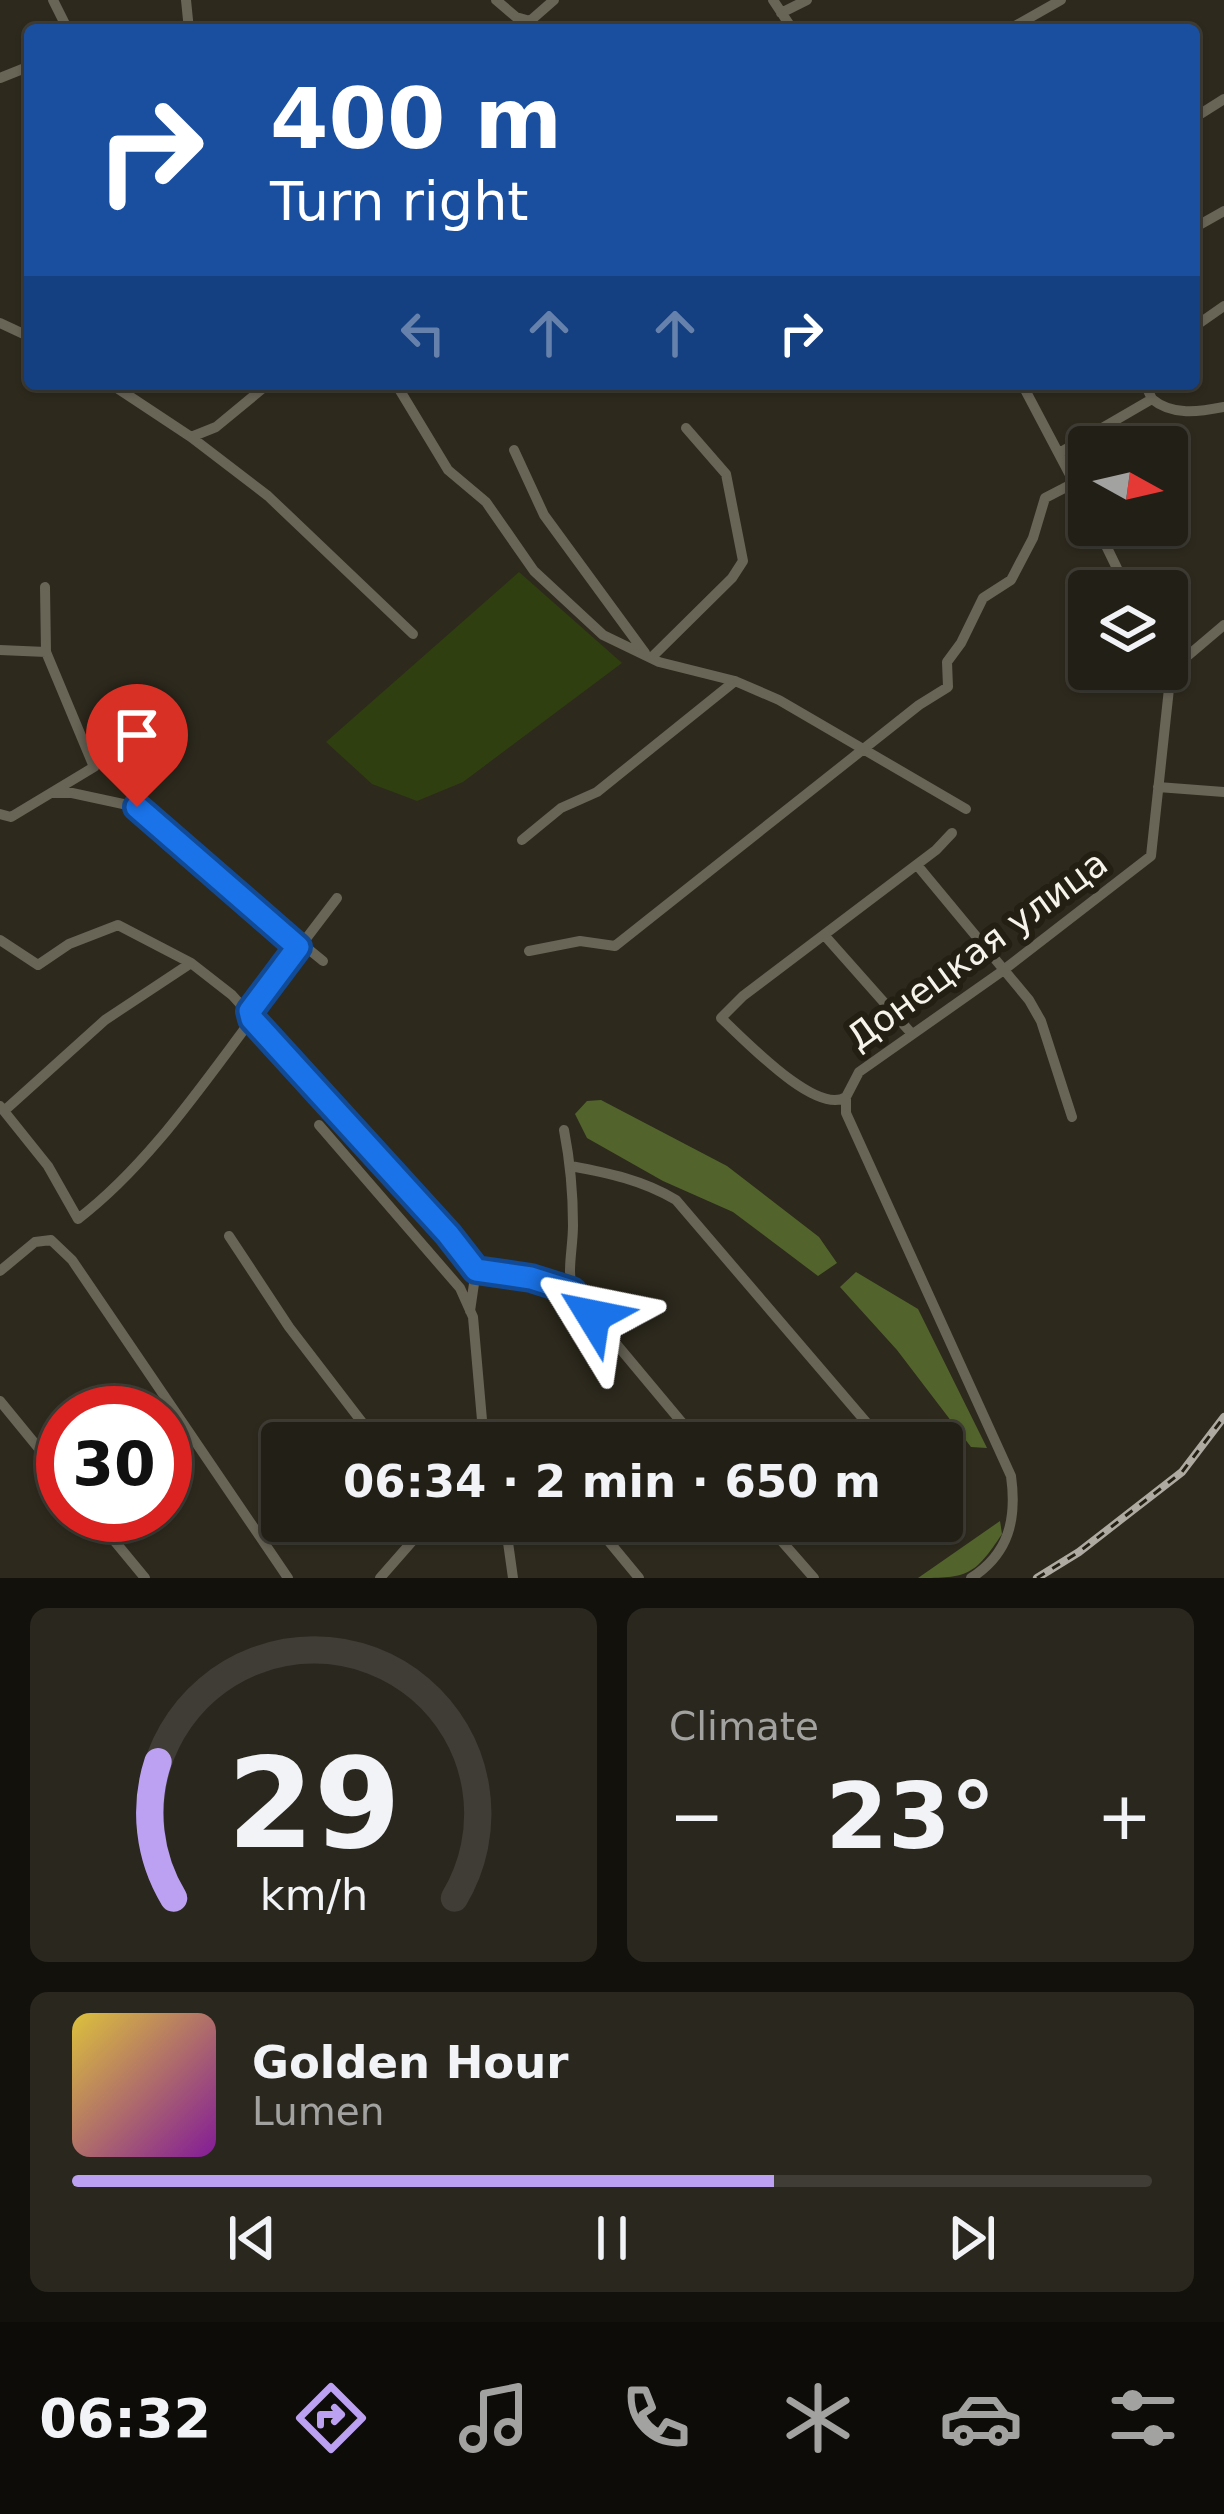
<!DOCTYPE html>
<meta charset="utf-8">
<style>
:root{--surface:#221f16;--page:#2a271f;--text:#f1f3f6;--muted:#a2a2a1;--line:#3f3d35;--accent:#bca0f2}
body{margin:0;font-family:"DejaVu Sans",sans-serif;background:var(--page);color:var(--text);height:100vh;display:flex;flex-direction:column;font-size:45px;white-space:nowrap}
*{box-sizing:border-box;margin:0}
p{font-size:39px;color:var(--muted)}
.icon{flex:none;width:66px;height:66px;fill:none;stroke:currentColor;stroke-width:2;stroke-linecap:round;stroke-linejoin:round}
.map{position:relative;height:1578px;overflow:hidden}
.details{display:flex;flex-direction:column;gap:30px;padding:30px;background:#13110c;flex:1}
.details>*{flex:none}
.hud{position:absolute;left:24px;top:24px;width:1176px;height:366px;border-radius:12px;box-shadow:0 3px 9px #0004,0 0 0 3px var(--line);background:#1a4fa0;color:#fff;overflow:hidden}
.needle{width:78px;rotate:98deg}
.tools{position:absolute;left:1068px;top:426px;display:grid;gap:24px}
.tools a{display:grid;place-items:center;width:120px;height:120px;border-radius:12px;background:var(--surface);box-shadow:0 3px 9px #0004,0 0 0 3px var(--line);font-size:60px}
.speed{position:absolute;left:36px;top:1386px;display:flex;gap:24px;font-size:60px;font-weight:700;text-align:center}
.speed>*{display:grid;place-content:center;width:156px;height:156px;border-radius:50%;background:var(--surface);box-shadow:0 3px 9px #0004,0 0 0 3px var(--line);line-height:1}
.speed .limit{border:18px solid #d22;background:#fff;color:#111}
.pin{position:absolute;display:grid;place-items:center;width:102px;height:102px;color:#fff;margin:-123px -51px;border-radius:50% 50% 50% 0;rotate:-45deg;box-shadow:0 0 12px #0007}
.pin .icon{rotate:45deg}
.me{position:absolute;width:132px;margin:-66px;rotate:305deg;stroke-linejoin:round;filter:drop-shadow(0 0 9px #0008)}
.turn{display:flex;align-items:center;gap:42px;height:252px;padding:0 48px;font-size:54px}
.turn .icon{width:156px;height:156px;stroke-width:2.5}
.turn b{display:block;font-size:84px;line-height:102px}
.lanes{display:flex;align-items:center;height:114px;padding:0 48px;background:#0003;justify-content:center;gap:60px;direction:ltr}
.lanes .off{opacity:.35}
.big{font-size:90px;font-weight:700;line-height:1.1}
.details .tile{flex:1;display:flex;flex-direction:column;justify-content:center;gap:18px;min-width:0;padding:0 42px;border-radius:18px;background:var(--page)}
.details .dial{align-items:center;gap:0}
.dial svg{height:312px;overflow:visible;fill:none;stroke:var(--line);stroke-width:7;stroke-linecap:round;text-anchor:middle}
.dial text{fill:var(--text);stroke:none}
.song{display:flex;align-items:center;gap:36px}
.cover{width:144px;height:144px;border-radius:18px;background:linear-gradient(135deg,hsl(50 70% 55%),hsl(290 70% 35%))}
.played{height:12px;border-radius:6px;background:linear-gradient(90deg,var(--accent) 65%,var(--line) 65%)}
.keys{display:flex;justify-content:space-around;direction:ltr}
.heat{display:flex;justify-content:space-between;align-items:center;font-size:66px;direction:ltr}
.details .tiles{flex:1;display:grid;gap:30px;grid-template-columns:1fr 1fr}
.tile:last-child{grid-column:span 2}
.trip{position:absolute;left:261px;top:1422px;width:702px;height:120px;border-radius:12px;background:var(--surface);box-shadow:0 3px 9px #0004,0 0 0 3px var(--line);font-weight:700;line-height:120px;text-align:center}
.dock{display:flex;height:192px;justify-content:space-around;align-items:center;background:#0e0c09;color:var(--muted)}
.dock .icon{width:84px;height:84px}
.dock .selected{color:var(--accent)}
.dock b{font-size:54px;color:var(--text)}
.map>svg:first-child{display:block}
.green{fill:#303f10}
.forest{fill:#52642c}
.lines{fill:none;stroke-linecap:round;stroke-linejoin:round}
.minor{stroke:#686456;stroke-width:10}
.rail-casing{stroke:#aeaaa1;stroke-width:8}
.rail{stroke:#231f13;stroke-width:3;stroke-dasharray:9;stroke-linecap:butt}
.route-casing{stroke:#114b97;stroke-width:30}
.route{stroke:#1a73e8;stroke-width:21}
.labels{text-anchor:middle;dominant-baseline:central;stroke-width:12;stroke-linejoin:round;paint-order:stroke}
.street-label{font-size:36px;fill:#f6f3eb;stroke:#231f13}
</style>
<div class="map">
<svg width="1224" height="1578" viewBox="0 0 1224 1578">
<rect width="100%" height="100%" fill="#2d291d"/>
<path class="green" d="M519,572L622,663L463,782L417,801L372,784L326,742Z"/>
<path class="forest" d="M601,1100L727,1166L819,1237L837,1263L818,1276L733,1212L663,1181L587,1138L575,1114L587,1101Z
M856,1272L918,1309L987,1448L971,1447L897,1350L840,1287Z
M1000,1521L1002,1534C974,1576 968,1578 918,1578Z"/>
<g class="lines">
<path class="minor" d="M53,0L68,30
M186,0L189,30
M496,0L516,17L530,21L554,0
M773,0L793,30
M781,13L807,0
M1008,30L1061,0
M0,78L30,66
M1194,118L1224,99
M1194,228L1224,211
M0,323L30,337
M1194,327L1224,306
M111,384L191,437L216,427L268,384
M396,384L448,470L486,502L534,571L603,635L659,662L735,681L779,700L966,809
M1022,384L1089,511
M1152,399C1172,416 1199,412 1224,407
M191,437L268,496L413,634
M514,450L544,515L645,653
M1059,453L1152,399L1145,384
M1096,525L1128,591
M45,587L46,652
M0,650L46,652L94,767L11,817L0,814
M651,658L732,578L743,561L726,474L686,428
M1171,670L1224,625
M1158,787L1224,792
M52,793H72L137,807L161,824L223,884L298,947
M522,840L561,808L597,792L735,681
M917,865L1029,1000L1041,1021L1072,1117
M826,937L912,1034
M0,940L38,965L69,944L118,925L191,963L232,995L448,1234L476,1270L470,1311
M301,943L323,961
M529,951L580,941L615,946L919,705L948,687L947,662L961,643L983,598L1011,580L1033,538L1045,498L1074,483
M251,1011L337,898
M846,1097C816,1116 744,1039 721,1018L743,996L936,850L952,833
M0,1106L48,1166L78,1219C147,1166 200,1088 252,1019
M4,1111L105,1020L191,963
M319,1125L460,1288L473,1317L484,1443
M564,1130C570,1161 573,1192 573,1225C573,1248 567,1268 572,1291
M571,1166C608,1173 643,1180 676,1200L884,1443
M229,1236L289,1327L378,1443
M476,1270L531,1278L572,1291L699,1443
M0,1271L35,1242L51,1240L72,1260L288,1578
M0,1401L63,1478
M93,1515L145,1578
M505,1521L513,1578
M592,1521L639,1578
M764,1521L814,1578
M380,1578L430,1521
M971,1578C1009,1554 1017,1519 1011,1476L846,1113V1097L859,1072L1001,972L1151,856L1171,670"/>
<defs>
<path id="rail" d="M1037,1578L1079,1552L1182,1472L1224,1417"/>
</defs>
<use href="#rail" class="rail-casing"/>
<use href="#rail" class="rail"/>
</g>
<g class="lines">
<defs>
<path id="route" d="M137,807L298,947L250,1011L252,1019L448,1234L476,1270L531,1278L572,1291L593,1316"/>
</defs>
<use href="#route" class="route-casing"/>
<use href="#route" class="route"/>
</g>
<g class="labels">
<g class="street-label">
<text transform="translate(977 950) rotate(-36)">Донецкая улица</text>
</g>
</g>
</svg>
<div class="tools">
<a><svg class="needle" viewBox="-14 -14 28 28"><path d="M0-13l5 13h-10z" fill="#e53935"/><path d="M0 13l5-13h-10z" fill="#a2a2a1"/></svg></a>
<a><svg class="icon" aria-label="layers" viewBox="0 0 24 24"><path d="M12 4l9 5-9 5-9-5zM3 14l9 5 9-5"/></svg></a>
</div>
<div class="speed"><div class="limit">30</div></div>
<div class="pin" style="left:137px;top:807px;background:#d93025"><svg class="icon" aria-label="arrive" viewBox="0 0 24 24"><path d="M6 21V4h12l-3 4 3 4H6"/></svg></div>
<svg class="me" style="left:593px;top:1316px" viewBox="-20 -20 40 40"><path d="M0-17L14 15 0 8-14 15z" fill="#1a73e8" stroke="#fff" stroke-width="4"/></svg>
<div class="trip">06:34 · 2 min · 650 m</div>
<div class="hud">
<div class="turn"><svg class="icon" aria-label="right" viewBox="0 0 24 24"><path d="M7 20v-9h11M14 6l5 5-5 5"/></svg><div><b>400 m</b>Turn right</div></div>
<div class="lanes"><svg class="icon off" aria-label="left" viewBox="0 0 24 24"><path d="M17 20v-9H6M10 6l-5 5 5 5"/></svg><svg class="icon off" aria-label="ahead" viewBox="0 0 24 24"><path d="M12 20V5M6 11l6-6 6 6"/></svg><svg class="icon off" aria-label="ahead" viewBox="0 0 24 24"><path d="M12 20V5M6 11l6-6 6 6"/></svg><svg class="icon" aria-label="right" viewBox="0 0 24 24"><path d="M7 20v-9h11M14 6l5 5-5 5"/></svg></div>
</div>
</div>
<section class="details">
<div class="tiles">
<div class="tile dial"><svg viewBox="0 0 100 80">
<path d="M14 69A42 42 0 1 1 86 69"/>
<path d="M14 69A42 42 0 0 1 10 34" stroke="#bca0f2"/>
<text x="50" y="56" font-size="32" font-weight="700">29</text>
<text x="50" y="72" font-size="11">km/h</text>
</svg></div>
<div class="tile"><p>Climate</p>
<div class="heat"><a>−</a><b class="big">23°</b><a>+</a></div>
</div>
<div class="tile">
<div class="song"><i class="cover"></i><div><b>Golden Hour</b><p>Lumen</p></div></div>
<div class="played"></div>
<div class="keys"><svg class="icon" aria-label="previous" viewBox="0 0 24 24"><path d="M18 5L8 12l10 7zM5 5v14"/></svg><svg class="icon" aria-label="pause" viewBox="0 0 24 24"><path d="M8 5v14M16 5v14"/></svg><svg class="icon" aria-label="next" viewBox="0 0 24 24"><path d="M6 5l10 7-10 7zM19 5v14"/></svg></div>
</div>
</div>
</section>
<nav class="dock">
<b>06:32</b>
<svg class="icon selected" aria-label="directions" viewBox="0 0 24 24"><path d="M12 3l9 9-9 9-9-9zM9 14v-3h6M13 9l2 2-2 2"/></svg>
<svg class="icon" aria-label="music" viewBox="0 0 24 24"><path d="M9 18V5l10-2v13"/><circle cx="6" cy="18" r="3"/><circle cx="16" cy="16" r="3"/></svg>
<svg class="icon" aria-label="phone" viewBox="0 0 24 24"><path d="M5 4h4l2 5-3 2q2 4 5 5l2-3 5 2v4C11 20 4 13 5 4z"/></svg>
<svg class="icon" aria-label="climate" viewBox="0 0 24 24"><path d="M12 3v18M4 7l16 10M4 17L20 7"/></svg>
<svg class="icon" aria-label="car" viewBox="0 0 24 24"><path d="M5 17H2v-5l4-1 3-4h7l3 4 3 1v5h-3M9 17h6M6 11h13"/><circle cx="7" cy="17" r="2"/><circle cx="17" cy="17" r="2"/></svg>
<svg class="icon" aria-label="filters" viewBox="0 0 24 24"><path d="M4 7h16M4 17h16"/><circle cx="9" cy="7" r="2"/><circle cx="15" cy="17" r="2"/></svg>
</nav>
